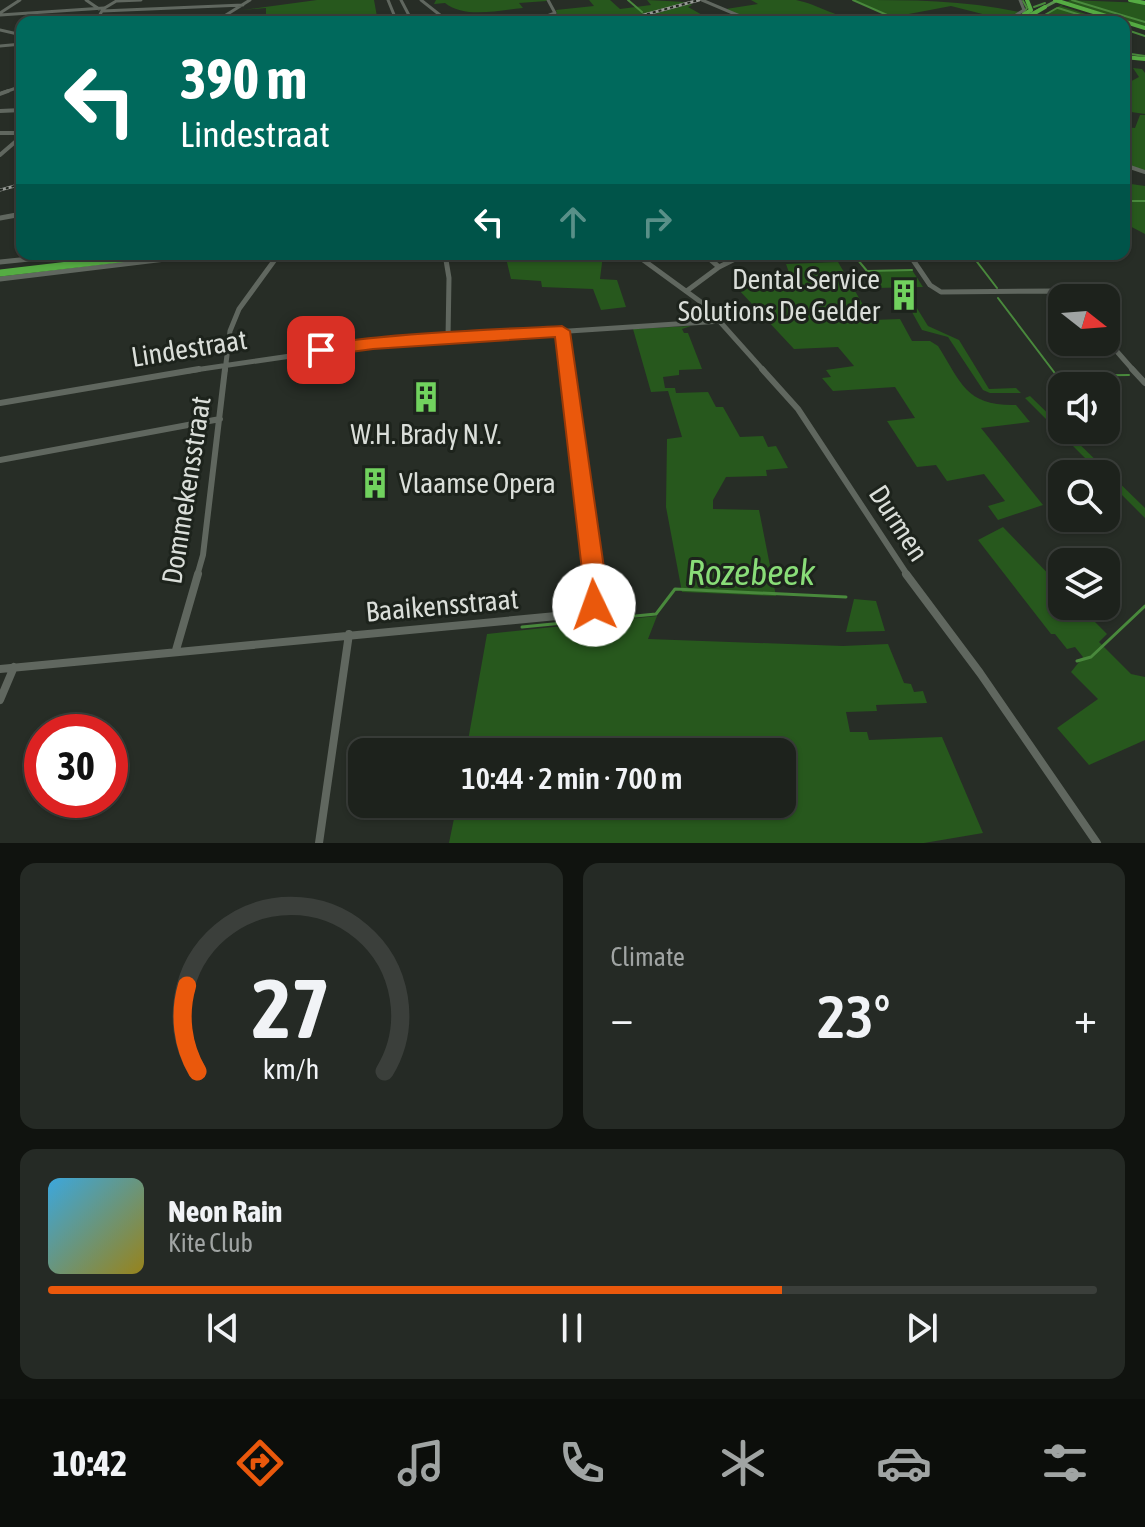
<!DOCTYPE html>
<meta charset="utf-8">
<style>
:root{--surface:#1d221c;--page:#252a25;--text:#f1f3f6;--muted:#a0a4a3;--line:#3b3f3b;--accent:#ea580c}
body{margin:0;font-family:"Asap Condensed",sans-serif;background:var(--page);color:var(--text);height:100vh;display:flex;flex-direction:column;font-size:30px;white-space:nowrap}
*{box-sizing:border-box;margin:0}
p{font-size:26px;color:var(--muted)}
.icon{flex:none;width:44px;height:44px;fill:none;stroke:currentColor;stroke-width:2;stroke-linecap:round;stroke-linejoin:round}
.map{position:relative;height:843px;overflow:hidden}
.sheet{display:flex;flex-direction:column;gap:20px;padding:20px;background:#10130f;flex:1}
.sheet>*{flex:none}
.banner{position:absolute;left:16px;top:16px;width:1114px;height:244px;border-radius:16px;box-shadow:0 2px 6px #0004,0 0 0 2px var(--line);background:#00695c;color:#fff;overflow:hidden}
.needle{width:52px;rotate:107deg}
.fabs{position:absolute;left:1048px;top:284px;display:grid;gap:16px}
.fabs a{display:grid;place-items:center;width:72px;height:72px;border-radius:16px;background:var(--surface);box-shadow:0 2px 6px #0004,0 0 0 2px var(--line);font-size:40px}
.speed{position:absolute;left:24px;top:714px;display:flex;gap:16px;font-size:40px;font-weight:700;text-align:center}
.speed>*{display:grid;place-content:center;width:104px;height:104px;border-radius:50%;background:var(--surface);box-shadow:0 2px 6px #0004,0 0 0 2px var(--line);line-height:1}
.speed .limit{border:12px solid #d22;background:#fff;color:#111}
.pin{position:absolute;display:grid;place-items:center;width:68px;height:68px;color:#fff;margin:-34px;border-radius:16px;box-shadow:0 4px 12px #0006}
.me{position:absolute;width:88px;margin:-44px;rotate:357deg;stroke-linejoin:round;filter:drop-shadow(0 0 6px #0008)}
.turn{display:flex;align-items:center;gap:28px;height:168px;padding:0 32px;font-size:36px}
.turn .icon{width:104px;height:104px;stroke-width:2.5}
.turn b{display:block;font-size:56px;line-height:68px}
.lanes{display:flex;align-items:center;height:76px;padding:0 32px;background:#0003;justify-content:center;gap:40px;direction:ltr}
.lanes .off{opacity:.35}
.big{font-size:60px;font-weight:600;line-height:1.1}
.sheet .widget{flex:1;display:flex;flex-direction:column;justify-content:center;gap:12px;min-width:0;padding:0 28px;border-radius:16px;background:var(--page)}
.sheet .dial{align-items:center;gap:0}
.dial svg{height:208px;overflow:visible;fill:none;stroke:var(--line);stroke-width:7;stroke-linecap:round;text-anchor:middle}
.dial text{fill:var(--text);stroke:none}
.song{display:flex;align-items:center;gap:24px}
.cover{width:96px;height:96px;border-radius:12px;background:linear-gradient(135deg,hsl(200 70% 55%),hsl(50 70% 35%))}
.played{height:8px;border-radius:4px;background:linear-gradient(90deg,var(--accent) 70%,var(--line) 70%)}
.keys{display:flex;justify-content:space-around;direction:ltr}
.heat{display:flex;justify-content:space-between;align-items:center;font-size:44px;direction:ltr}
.sheet .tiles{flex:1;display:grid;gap:20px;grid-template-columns:1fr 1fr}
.widget:last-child{grid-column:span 2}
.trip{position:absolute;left:348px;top:738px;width:448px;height:80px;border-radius:16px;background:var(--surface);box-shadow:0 2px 6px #0004,0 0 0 2px var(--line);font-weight:600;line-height:80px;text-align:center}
.menu{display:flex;height:128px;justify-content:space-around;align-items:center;background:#0c0e0b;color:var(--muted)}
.menu .icon{width:56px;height:56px}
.menu .active{color:var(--accent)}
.menu b{font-size:36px;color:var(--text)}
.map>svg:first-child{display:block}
.green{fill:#27581d}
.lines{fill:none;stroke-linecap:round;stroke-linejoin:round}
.stream-far1{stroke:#49893c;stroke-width:2}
.stream{stroke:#49893c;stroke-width:3}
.minor-far4{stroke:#60675f;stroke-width:3}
.minor-far3{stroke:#60675f;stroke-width:4}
.minor-far2{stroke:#60675f;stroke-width:5}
.minor-far1{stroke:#60675f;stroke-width:6}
.minor{stroke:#60675f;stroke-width:8}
.major{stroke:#59904e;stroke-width:3}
.highway-far1{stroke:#55ac43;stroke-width:4}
.highway{stroke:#55ac43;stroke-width:7}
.rail-casing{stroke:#979b96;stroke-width:3}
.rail{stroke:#1d231c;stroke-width:2;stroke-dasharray:3;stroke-linecap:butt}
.route{fill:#ea580c;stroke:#983908;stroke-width:2}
.labels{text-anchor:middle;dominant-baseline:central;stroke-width:6;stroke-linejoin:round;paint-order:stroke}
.poi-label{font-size:28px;fill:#daded9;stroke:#1d231c;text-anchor:end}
.street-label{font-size:28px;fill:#daded9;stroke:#1d231c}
.near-water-label{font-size:36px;font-style:italic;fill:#89dd78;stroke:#1d231c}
</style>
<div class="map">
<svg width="1145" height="843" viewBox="0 0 1145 843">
<rect width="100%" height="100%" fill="#272d26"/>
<path class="green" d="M317,0H374L378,22H262L266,20V8L242,10Z
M436,0H546L547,1L519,3L523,8C499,10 465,19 445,3L434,4Z
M589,0H610L620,9L651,5L647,0L686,2L615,22H557L550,17L557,14L556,10L594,6Z
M751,0C766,0 782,0 796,0C817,4 842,20 862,21C877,22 884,16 900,22H756L726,9L758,4Z
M854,0C911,0 965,0 1019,12L1006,20L951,6L893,17Z
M1070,0L1145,3V27L1068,2L1061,6L1111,22H1031Z
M690,4L692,5L688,7L706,17L737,14L753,22H625Z
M1133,68L1142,69L1145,73V114L1124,111V85L1139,77Z
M1140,115H1145V171L1124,164V127L1135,128Z
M1124,183L1145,186V234L1124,223Z
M505,254L603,255L600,279L617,280L626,307L601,310L593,289L542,287L541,281L511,279Z
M838,262L872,320L900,319L912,341H930L938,346C962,384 966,406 1016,405L1030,422L981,428L1043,505L998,520L988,506L1005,501L984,474L947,481L936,465L917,467L887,421L915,418L895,387L833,391L822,378L831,377L826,370L854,366L838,347L794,349L738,289L794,287L786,264Z
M912,270L923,287L875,288L865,271Z
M908,305H915L928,326L959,340L989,389L1016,388L1021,393H990L983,390L948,337L922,330Z
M691,326L682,329L684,333H688L702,369L679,370V375L663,377L665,388H675L676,393L708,392L716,407H723L740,437L763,436L768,447L776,446L788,468L766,470L767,476L726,477L713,500V509L759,510L776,596L682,592L666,507L667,439L682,437L668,391L651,392L633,329Z
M1030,396L1145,508V518L1106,479V474H1101L1025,398Z
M1003,527L1062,588V606H1079L1107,634L1099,642L1131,674L1145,677V740L1089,765L1057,728L1098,699L1071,672L1083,657L1075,647L1067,649L1055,634H1051L978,540Z
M854,599L876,601L885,631L846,632Z
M657,616L648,639L843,646L888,644L904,683L911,684L914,692L923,691L927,703L876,705L877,711L846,712L850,732H867L869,740L942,737L983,833L924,843H449L457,804H782V752H466L487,634Z"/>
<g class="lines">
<path class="stream-far1" d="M628,0L642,12
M853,0L903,22
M1072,0L1145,22
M1023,1L1027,8L1023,13
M1034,7L1045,3
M1058,8L1103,22
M1043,16L1057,8
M599,18L609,22
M632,22L672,19
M788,22L817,16L837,22
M1008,22L1018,16
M1033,22L1042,17
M1124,29L1145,36
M1124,53L1145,56
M1124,201H1145
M853,254L867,271L912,270
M971,254L997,288
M998,298L1057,376L1129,375"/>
<path class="stream" d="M522,627L656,614L675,589L846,597
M1077,661L1091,657L1145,606"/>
<path class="minor-far4" d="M86,0L99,9
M388,0L397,22
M401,0L412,21
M421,0L440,15
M702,0L754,22
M117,1L141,0
M102,11L243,5
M0,13L20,0
M0,15L104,8
M547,16L555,13L548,0
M218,20L250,0
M96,22L103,9L118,0
M196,22L236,19L245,22
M407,22L441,16
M443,22L547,16
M1005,22L1024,10L1020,0
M0,30L22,35
M0,46L22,44
M2,93L22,86"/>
<path class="minor-far3" d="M0,94L8,91
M0,111L22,110
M0,133H22
M0,155L22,136
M1124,165L1145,172"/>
<path class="minor-far2" d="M0,218L22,214
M445,254L449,278L448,338
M635,254L705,305L764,371
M704,254L719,267
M909,254L930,285L941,292L1055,291L1069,298
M0,262L78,254
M0,279L207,254
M688,290L719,267L745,254
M562,331L567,371
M1106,339L1134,371
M188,371L373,344L722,321
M225,371L230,331L239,309L279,254"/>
<path class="minor-far1" d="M567,369L593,576
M762,369L798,409L908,576
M1132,369L1145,383
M0,403L199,369
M0,460L220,419
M197,576L203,555L225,369"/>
<path class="minor" d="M906,574L980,673L1097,843
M176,650L198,574
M0,669L588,613L596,596L593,574
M0,700L14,667
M319,843L349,634"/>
<path class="major" d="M1016,22L1058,0"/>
<path class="highway-far1" d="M1055,0L1145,28
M1130,0L1145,3
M1028,17L1045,7
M1013,22L1031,10L1027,0
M1124,57L1145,59"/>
<path class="highway" d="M0,273L162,254"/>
<defs>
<path id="rail" d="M618,22L699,0
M0,190L22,184"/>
</defs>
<use href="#rail" class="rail-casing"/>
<use href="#rail" class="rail"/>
</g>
<path class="route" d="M562,326L570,331L608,596L602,613L594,616L586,613L583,605L585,596L555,337L373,349L321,356L312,350C327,335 527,328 562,326Z"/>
<defs>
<symbol id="building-bare" viewBox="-9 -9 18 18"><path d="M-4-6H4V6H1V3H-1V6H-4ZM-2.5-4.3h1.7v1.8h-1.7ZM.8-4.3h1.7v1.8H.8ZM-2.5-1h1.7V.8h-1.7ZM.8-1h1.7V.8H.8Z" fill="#71d25e" stroke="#1d231c" stroke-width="2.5" paint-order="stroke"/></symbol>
</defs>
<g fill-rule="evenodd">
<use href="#building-bare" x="882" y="273" width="44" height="44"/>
<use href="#building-bare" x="404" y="375" width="44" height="44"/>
<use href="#building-bare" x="353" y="461" width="44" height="44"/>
</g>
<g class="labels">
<g class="poi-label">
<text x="880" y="279">Dental Service<tspan x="880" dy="32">Solutions De Gelder</tspan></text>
<text x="426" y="434" text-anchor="middle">W.H. Brady N.V.</text>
<text x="399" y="483" text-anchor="start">Vlaamse Opera</text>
</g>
<g class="street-label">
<text transform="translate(189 348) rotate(-9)">Lindestraat</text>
<text transform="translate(186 490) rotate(-81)">Dommekensstraat</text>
<text transform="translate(899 523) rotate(57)">Durmen</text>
<text transform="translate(442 605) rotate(-5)">Baaikensstraat</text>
</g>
<g class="near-water-label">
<text x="751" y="572">Rozebeek</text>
</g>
</g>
</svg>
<div class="fabs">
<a><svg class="needle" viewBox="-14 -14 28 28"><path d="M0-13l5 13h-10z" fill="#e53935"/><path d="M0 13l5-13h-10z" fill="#a0a4a3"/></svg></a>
<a><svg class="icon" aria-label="sound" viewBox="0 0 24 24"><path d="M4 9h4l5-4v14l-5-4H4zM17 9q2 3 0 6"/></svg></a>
<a><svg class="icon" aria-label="search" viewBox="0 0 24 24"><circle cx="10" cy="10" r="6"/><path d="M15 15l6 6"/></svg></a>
<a><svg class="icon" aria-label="layers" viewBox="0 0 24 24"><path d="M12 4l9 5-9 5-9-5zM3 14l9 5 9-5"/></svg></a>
</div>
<div class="speed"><div class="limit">30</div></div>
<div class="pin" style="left:321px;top:350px;background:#d93025"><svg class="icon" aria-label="arrive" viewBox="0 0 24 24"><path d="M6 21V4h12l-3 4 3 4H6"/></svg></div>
<svg class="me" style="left:594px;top:605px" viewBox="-20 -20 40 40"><circle r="19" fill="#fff"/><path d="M0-13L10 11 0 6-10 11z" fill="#ea580c"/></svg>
<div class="trip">10:44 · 2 min · 700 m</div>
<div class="banner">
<div class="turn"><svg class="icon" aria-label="left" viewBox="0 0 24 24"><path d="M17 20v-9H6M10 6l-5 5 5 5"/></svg><div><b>390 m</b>Lindestraat</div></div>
<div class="lanes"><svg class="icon" aria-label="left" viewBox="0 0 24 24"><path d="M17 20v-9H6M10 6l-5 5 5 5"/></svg><svg class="icon off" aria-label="ahead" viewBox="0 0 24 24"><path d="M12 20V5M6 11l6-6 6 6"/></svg><svg class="icon off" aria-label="right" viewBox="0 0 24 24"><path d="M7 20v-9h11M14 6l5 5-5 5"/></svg></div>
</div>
</div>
<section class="sheet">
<div class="tiles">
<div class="widget dial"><svg viewBox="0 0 100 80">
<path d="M14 69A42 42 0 1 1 86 69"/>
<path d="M14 69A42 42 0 0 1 10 36" stroke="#ea580c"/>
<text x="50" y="56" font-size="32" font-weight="700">27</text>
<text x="50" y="72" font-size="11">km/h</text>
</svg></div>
<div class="widget"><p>Climate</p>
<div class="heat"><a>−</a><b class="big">23°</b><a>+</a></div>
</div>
<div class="widget">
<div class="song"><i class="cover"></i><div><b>Neon Rain</b><p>Kite Club</p></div></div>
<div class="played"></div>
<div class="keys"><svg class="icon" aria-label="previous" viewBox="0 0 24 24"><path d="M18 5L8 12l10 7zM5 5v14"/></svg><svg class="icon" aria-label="pause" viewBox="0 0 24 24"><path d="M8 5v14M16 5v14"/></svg><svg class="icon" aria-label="next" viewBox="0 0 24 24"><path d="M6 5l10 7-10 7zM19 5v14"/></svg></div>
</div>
</div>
</section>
<nav class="menu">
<b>10:42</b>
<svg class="icon active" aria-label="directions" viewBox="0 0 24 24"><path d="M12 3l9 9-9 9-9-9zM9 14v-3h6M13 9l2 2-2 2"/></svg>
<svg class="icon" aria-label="music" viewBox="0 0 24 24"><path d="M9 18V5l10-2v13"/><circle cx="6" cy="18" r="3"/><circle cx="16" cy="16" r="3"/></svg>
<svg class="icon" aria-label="phone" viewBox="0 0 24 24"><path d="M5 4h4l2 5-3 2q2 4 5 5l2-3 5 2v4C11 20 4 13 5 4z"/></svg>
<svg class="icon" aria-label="climate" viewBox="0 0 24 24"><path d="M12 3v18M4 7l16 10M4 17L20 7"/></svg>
<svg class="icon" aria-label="car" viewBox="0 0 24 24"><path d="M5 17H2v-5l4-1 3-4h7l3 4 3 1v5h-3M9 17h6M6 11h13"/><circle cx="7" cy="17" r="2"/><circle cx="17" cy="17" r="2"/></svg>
<svg class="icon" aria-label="filters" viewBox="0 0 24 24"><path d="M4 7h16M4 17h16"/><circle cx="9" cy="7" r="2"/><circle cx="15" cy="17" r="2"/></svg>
</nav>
